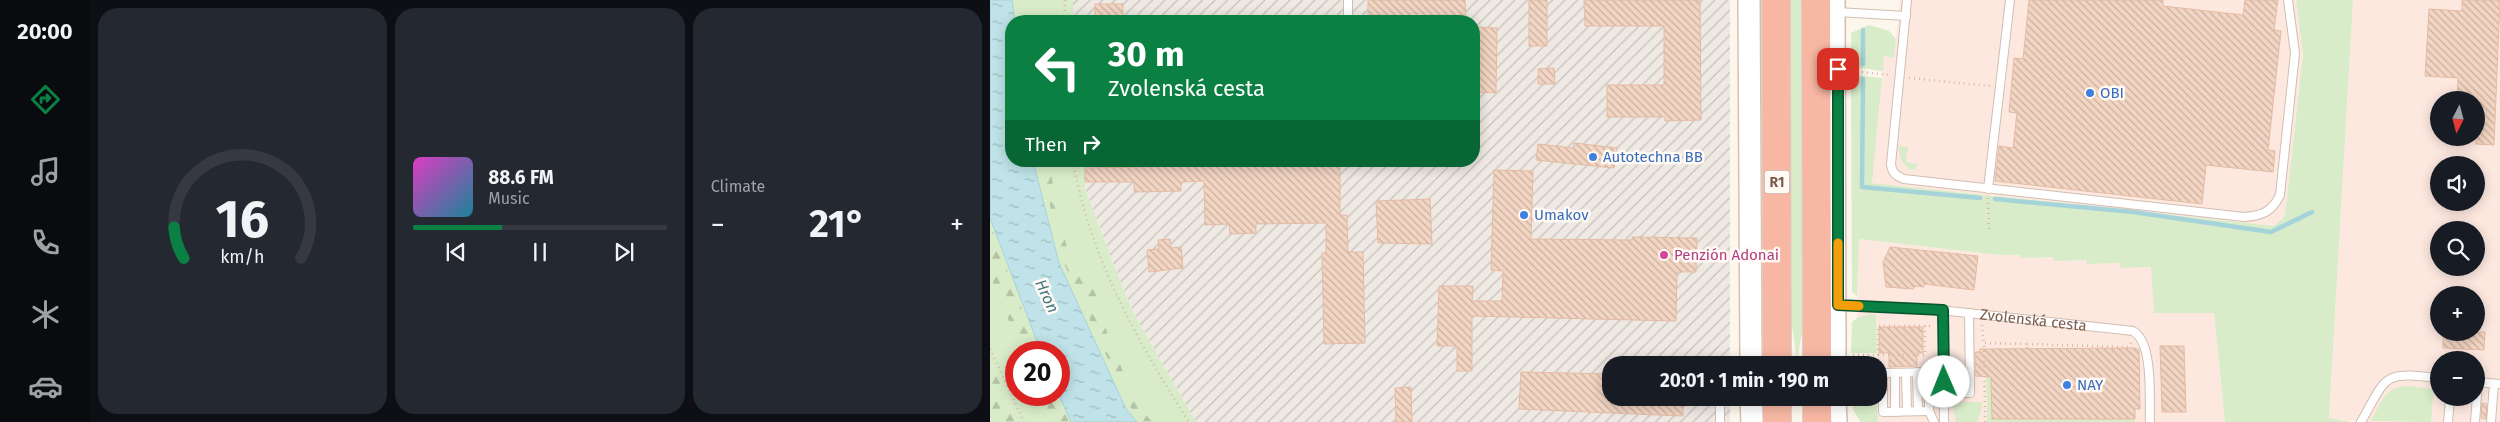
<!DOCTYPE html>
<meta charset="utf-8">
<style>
:root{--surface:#171b24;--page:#242831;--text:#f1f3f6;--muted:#9ea1a6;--line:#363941;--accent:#0b8043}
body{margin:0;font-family:"Fira Sans",sans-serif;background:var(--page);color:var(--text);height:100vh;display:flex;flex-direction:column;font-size:19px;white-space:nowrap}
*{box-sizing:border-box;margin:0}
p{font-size:16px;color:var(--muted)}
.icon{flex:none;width:28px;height:28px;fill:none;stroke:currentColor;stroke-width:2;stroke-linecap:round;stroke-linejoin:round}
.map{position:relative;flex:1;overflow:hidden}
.sheet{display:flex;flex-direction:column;gap:8px;padding:8px;background:#0d0f14;width:900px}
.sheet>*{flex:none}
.guide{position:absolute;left:15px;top:15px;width:475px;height:152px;border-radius:20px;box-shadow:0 2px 12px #0003;background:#0b8043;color:#fff;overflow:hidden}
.needle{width:32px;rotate:186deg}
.buttons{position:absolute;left:1440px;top:91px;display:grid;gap:10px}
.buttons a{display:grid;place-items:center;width:55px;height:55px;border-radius:50%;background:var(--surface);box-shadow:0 2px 12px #0003;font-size:25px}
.speed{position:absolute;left:15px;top:341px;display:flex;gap:10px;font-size:25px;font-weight:700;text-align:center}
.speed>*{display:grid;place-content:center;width:65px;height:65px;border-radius:50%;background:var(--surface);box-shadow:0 2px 12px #0003;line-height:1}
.speed .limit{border:8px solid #d22;background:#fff;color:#111}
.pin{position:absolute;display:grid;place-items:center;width:42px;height:42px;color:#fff;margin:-21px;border-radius:10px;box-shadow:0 2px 8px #0006}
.me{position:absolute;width:55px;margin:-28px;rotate:359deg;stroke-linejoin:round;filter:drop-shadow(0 0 4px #0008)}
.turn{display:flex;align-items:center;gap:18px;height:105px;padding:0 20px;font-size:22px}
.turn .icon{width:65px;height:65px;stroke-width:2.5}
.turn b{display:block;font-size:35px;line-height:42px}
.then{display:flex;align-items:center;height:48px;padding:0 20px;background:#0003;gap:10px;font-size:19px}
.big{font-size:38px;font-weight:700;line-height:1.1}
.sheet .tile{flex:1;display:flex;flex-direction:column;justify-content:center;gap:8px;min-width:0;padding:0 18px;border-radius:20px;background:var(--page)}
.sheet .dial{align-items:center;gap:0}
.dial svg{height:130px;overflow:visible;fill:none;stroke:var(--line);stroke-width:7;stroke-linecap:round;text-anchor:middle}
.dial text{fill:var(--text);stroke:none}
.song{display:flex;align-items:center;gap:15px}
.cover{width:60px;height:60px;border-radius:8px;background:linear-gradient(135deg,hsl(310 70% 55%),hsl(190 70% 35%))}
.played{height:5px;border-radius:2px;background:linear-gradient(90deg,var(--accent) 35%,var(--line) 35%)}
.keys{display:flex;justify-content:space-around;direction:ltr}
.heat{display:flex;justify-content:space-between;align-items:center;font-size:28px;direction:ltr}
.sheet .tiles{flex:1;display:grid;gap:8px;grid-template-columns:repeat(3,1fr)}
.trip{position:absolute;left:612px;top:356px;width:285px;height:50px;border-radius:20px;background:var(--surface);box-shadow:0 2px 12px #0003;font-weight:700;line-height:50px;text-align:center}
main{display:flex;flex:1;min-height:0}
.tabs{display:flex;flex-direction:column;width:90px;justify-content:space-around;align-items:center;background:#090b0e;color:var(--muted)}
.tabs .icon{width:35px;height:35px}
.tabs .active{color:var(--accent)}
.tabs b{font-size:22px;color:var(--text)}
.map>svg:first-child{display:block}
.commercial{fill:#fde8e0;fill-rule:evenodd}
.industrial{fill:url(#industrial-furrows)}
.grass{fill:#d8ecc9}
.forest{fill:url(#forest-firs)}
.water{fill:url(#water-ripples);stroke:#a5d3da}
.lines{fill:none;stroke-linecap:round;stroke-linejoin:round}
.stream{stroke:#a5d3da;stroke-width:4.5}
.building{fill:url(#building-back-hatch);stroke:#e6bba3}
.service-casing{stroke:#d1beb0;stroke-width:10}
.minor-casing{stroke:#d1beb0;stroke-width:18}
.secondary-casing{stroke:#d6c0b0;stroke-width:24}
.motorway-casing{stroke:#dad1cd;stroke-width:30}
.path{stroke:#d9b8a5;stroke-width:2.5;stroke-dasharray:1 4;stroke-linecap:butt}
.service{stroke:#fff;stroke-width:8}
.minor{stroke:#fff;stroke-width:15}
.secondary{stroke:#fff;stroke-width:21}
.motorway{stroke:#f7b7a3;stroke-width:28}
.route-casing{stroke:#07532c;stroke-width:12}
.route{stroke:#0b8043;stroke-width:9}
.slow{stroke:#f59e0b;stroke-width:9}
.shop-dot{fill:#3f7fe0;stroke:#fffaf3;stroke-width:2}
.hotel-dot{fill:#d1479c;stroke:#fffaf3;stroke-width:2}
.labels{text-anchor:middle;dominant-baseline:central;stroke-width:5;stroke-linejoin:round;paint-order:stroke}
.shield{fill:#fffaf3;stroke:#a28b7f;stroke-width:1}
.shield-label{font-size:14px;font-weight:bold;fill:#7a5c4d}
.shop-label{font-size:15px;fill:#366cbe;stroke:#fffaf3;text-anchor:start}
.hotel-label{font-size:15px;fill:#b23c85;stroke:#fffaf3;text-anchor:start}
.street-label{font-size:15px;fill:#7a5c4d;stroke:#fffaf3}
.water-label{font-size:16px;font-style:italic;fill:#437c86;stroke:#fffaf3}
</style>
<main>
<nav class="tabs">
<b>20:00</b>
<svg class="icon active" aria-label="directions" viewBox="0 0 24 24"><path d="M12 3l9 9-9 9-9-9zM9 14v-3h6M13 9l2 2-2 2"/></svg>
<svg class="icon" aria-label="music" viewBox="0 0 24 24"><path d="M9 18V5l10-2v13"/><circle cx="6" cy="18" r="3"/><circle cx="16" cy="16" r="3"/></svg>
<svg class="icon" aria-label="phone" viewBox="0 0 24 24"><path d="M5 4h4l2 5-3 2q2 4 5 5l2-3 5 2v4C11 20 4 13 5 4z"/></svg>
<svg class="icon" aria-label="climate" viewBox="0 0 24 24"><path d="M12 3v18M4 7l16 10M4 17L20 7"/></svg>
<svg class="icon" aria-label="car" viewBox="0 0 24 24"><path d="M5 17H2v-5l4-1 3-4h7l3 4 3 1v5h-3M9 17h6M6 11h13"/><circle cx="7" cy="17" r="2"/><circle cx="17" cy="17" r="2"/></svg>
</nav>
<section class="sheet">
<div class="tiles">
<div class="tile dial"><svg viewBox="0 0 100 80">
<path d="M14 69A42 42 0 1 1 86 69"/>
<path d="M14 69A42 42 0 0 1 8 50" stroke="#0b8043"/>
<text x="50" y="56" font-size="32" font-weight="700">16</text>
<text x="50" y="72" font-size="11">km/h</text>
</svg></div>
<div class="tile">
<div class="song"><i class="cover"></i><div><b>88.6 FM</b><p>Music</p></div></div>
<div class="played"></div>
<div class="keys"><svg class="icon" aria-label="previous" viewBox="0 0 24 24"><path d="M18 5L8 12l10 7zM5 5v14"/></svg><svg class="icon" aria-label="pause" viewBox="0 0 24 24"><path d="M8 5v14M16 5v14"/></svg><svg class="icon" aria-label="next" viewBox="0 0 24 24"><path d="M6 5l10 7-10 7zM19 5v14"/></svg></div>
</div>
<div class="tile"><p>Climate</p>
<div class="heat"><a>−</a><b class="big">21°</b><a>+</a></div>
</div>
</div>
</section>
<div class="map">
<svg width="1510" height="422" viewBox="0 0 1510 422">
<defs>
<pattern id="industrial-furrows" width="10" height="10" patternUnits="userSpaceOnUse" patternTransform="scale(1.25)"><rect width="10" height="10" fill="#efe9e4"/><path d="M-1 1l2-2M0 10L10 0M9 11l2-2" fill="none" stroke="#c7c0bb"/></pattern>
<pattern id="forest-firs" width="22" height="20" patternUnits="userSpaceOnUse" patternTransform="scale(1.25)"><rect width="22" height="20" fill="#d8ecc9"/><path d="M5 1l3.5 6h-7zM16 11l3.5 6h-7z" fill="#b4c2a5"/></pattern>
<pattern id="water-ripples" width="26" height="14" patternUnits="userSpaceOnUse" patternTransform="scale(1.25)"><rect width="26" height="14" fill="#bfe3e8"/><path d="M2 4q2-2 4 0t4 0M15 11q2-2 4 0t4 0" fill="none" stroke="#a0bbbe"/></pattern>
<pattern id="building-back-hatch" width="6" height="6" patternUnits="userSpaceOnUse" patternTransform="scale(1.25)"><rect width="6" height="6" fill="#f3d5c3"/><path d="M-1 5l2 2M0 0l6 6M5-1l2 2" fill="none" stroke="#cab0a1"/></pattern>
</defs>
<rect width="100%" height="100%" fill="#fdf6ec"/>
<path class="commercial" d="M910,0H1306L1313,54L1295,216L1284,226L882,183L894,56L904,57Z
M1363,0H1510V422H1371L1339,419ZM1449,100H1486V138H1449ZM1449,165H1486V202H1449ZM1449,230H1486V268H1449ZM1449,295H1486V332H1449ZM1449,360H1486V398H1449Z
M868,239L1009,255H1030L1031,258L1064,257V261L1097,260V264L1130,263V268L1162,267L1224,313L1235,422H888L889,365H887L886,315L879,314L867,318Z"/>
<path class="industrial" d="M83,0H740V365H621V398H740V422H206L144,314L126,271L95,188V161H484V21H83Z"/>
<path class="grass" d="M22,0H83V21H25Z
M768,0H774L775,365H769Z
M797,0H816L818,302L807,359L798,301Z
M1306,0H1363L1339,418L1361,422H1235L1224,313H1164L1161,267L1130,268V263L1097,264V260L1064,261L1063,257L1031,258L1030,255H1009L869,239L867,296L862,292L861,78L863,75L892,78L882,183L1284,226L1295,216L1313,54Z
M879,25L899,31L906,39L904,58L894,56L893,71L862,67L861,33Z
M908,146L918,147L916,162L928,164L925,169L920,170L911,160Z
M43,161H95V188L126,271L144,314L206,422H147L136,409L69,263Z
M0,218L51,352H26V395H69L81,422H27L0,360Z
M879,314L886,315L887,353H861L862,322L867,318Z
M1001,349L1002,419H1145V422H997L996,356L997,351Z
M862,358H887V365H862Z
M1417,386L1444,389L1441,422L1381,421C1391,403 1393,388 1417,386Z
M862,398H887L888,422H871L863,410Z
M962,402H992L991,412L987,422H966Z"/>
<path class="forest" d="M50,161H58L79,258L105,291L118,336L146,402L162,422H153L140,407L72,259Z
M0,224L48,352H32L0,276Z
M0,360L27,422H0Z
M49,395H66L79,422H60Z"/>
<path class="water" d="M0,0H22L25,21H21V161H43L69,263L136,409L147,422H81L69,395V352H51L0,218Z"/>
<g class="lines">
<path class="stream" d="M873,64V30
M873,79L872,187L990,198
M1005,199L1143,212L1281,232L1322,212"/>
</g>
<path class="building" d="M378,0H475L476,21H378Z
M539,0H557V46H539Z
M594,0H710L711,120L675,121V117H617V85H674V26H595Z
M1039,0H1173V6L1253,15L1255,0H1288L1284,30L1291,31L1278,150L1285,151L1283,172L1216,165L1212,204L1005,181L1009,146L1023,148L1027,113L1019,112L1024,58L1033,59Z
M1472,0H1510L1504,145L1486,144V100H1467L1468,78L1435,76L1439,9L1472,11Z
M105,4H133V21H105Z
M484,27L507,28L506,93L484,92Z
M564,68L565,84H548V69Z
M584,143L627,148L624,168L546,160L548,144L583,148Z
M350,163V215H357L358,252H373L375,343L334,344L332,253H336V223L266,224V233L240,234L239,224L215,225L214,181L191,182V191L144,192V182H95V168Z
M504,170L543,171L541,239L642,240V237L707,238L706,272H687L686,321L482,316V371H467V346H447L449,286H483L482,301H512L513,271L501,270Z
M440,199L442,244L388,243L386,201Z
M180,239L181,248L191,247L193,268L159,272L157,250L169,249L168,240Z
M900,247L988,256L984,290L934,284V287L926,286L923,289L896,287L893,262Z
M889,327H933V353H927V366L899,367V353H889Z
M1453,332H1495L1494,350L1453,348Z
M1170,346H1194L1196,412H1172Z
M1145,348L1149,350L1150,409H1145V419H1002L1001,377L985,376V352H989L990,349Z
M531,372L621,374V398H693V416L529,409Z
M421,387L422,422H406L405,388Z
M1492,403L1497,404L1496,419L1491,418Z"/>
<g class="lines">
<defs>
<g id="service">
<path d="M358,0V21"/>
<path d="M917,0L901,164C902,173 906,176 914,179L1254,217C1271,216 1282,212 1290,195L1305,53L1298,0"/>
<path d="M847,12L916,16"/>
<path d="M998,189L1020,0"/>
<path id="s1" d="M848,305L932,308L1143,331C1164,343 1159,399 1160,422"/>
<path d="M953,310L954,422"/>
<path d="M731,365V361H760"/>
<path d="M927,372L928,411"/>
<path d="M939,372V411L944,422"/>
<path d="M905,373V412"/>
<path d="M916,373L917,411"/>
<path d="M1486,382L1510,384"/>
<path d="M955,393H980L979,313"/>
<path d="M939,411L893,412V373L954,372"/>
<path d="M730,421V398"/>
<path d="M1371,422C1398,374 1392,372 1449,378"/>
<path d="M1458,422L1460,398"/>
<path d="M1485,422L1488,382"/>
<path d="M1501,422L1504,384"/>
</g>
<path id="minor" d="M847,0L848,365
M848,398L849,422"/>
<path id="secondary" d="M759,0L761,365
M761,398L762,422"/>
<path id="motorway" d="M786,0L787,365
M826,0L827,365
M787,398V422
M827,398V422"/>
</defs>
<use href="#service" class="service-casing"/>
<use href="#minor" class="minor-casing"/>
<use href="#secondary" class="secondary-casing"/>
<use href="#motorway" class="motorway-casing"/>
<path class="path" d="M74,21L75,0
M862,71L899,75
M919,78L1000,86
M83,161C99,255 148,343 199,422
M998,198L999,233
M992,325L994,343
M1037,344L1138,347L1141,343
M0,349L34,422
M863,355H935V326
M888,355V326H942
M995,422L994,343L1037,344V349"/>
<use href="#service" class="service"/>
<use href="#minor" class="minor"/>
<use href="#secondary" class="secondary"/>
<use href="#motorway" class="motorway"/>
</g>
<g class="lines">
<defs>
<path id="route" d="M848,69V305L953,310L954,382"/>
</defs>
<use href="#route" class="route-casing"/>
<use href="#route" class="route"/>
<path class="slow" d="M848,243V305L869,306"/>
</g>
<g class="shop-dot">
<circle cx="1100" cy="93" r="5"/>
<circle cx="603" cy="157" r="5"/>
<circle cx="534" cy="215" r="5"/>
<circle cx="1077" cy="385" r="5"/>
</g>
<circle class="hotel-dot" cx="674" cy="255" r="5"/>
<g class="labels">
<rect class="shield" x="774.5" y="170.5" width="25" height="23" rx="4"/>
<g class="shield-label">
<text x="787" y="182">R1</text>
</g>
<g class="shop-label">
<text x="1110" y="93">OBI</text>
<text x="613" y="157">Autotechna BB</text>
<text x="544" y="215">Umakov</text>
<text x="1087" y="385">NAY</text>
</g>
<g class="hotel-label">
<text x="684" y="255">Penzión Adonai</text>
</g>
<g class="street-label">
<text stroke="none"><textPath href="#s1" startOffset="196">Zvolenská cesta</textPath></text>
</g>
<g class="water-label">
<text transform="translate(57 296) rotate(65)">Hron</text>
</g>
</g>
</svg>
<div class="buttons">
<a><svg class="needle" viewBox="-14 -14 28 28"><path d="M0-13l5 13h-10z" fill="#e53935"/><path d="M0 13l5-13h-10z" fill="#9ea1a6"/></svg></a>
<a><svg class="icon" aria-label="sound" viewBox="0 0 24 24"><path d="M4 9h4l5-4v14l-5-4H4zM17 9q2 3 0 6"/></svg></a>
<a><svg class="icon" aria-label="search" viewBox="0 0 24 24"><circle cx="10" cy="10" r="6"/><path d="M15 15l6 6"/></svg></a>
<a>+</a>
<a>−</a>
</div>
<div class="speed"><div class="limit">20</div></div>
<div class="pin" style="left:848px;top:69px;background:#d93025"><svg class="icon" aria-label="arrive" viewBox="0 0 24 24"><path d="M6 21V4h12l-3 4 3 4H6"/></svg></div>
<svg class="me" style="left:954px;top:382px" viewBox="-20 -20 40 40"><circle r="19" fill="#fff"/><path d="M0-13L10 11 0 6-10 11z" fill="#0b8043"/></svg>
<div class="trip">20:01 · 1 min · 190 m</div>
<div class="guide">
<div class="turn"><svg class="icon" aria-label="left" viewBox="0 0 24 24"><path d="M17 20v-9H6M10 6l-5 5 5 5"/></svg><div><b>30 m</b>Zvolenská cesta</div></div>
<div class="then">Then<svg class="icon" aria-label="right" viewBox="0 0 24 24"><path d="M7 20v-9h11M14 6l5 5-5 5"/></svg></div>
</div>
</div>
</main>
